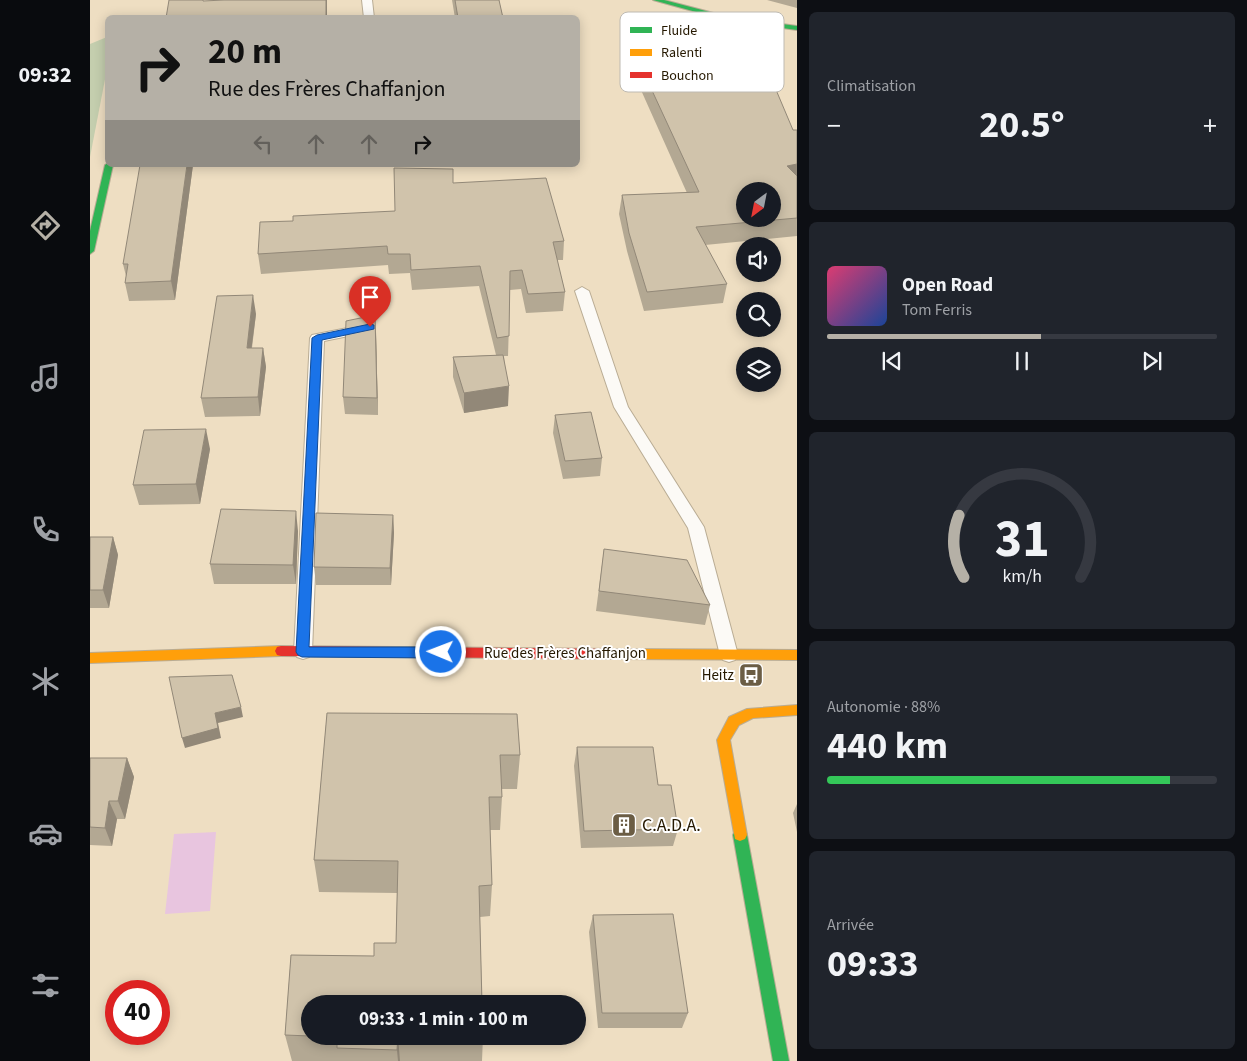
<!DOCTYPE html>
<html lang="fr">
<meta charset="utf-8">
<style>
:root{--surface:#171b24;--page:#20242c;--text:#f1f3f6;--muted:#9ea1a6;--line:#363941;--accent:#b5b0a6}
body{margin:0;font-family:"Source Sans 3",sans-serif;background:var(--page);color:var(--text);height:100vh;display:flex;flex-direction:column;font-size:19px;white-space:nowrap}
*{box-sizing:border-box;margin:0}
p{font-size:16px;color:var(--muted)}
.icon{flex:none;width:28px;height:28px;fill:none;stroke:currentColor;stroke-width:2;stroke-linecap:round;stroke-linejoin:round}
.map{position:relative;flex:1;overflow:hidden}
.sheet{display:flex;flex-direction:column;gap:12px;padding:12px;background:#0d0f14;width:450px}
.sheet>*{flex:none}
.top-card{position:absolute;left:15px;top:15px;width:475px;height:152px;border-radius:8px;box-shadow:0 2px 12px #0003;background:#b5b0a6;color:#111;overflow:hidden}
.needle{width:32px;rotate:212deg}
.tools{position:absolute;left:646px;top:182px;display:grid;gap:10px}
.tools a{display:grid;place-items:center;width:45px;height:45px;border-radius:50%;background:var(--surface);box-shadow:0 2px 12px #0003;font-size:25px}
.speed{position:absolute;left:15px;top:980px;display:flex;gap:10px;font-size:25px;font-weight:700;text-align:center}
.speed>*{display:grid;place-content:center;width:65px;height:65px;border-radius:50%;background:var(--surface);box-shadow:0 2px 12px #0003;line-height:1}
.speed .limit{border:8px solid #d22;background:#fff;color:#111}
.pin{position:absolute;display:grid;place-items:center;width:42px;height:42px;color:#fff;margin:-51px -21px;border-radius:50% 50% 50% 0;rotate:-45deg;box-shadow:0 0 5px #0007}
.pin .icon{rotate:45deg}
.me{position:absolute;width:55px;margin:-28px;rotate:271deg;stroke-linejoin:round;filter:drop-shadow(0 0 4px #0008)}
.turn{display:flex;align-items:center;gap:18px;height:105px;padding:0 20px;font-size:22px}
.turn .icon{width:65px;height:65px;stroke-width:2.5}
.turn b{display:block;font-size:35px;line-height:42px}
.lanes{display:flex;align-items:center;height:48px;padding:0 20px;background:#0003;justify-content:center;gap:25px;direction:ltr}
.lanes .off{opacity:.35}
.big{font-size:38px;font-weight:700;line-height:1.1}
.sheet .card{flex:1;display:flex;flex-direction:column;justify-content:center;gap:8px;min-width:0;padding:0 18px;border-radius:8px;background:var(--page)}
.sheet .dial{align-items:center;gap:0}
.dial svg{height:130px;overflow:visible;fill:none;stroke:var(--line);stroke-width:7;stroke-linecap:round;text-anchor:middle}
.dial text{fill:var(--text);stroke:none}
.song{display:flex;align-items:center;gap:15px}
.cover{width:60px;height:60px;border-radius:8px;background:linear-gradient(135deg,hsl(340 70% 55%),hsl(220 70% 35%))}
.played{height:5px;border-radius:2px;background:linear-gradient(90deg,var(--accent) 55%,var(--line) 55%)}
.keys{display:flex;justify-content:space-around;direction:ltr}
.heat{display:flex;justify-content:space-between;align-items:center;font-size:28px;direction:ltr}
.charge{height:8px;border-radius:4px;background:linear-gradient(90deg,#34c759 88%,var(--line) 0)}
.trip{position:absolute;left:211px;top:995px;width:285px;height:50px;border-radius:25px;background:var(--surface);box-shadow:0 2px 12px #0003;font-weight:700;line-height:50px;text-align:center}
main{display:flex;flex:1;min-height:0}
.tab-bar{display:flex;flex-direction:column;width:90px;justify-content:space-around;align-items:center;background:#090b0e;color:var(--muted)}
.tab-bar .icon{width:35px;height:35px}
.tab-bar .current{color:var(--accent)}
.tab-bar b{font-size:22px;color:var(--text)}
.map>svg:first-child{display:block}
.green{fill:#c4ceae}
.water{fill:#e8c5df}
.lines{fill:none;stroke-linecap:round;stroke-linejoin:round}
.lane-casing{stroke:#b9ac94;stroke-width:2}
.fast-casing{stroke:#b9ac94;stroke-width:2}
.slow-casing{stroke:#b9ac94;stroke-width:2}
.jam-casing{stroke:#b9ac94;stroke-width:2}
.lane{fill:#fcfaf6;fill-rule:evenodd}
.fast{fill:#30b455;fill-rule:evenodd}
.slow{fill:#ff9f0a;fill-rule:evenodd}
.jam{fill:#e5322d;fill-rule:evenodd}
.wall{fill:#b3a893}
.shaded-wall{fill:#928878}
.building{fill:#d0c3ab;stroke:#928878;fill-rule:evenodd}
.route{fill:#1a73e8;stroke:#114b97}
.labels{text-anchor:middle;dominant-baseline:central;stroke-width:4;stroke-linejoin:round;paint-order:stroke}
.street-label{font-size:15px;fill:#251800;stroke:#fff}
.poi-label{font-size:15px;fill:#251800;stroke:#fff;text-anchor:end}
.near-poi-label{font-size:18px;fill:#251800;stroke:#fff;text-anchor:start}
.key{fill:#fff;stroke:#bebab2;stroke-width:1}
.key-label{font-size:14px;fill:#251800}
</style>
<main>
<nav class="tab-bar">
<b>09:32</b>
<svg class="icon current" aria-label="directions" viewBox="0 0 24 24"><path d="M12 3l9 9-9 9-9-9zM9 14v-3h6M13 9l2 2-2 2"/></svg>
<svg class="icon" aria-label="music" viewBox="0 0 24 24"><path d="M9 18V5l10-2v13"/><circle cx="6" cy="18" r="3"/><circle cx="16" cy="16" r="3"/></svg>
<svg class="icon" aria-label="phone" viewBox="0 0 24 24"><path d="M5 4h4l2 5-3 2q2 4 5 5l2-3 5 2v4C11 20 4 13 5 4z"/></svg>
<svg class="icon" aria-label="climate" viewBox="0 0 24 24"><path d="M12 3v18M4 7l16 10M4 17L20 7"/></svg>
<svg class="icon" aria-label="car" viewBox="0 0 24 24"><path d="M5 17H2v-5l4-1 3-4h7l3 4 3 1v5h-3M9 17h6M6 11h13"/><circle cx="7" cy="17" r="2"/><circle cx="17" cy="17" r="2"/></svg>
<svg class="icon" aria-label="filters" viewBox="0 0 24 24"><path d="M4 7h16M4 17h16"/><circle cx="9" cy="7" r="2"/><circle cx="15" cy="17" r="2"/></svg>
</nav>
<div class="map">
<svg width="707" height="1061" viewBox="0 0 707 1061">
<rect width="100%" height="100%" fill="#eedec2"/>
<path class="green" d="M17,37V69L0,157V44Z"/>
<path class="water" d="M126,832L120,911L75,914L84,834Z"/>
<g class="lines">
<defs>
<path id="lane" d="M272,0H282L284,18H274Z
M492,287L499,291L538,407L614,527L648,655L645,660L639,662L633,660L630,655L598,528L524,407L485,291Z
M278,324L283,325L285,328L283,331L234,341L222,652L219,657L213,659L207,657L204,652L220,338L222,335L227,334Z"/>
<path id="fast" d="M563,0H574L635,16L707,26V30L635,20Z
M18,163V165H23L4,251L0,254V231L15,165Z
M650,829L655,831L657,835L699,1061H683L643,835L645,831Z"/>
<path id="slow" d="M191,646L195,647L197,651L195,655L191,656L0,663V653Z
M526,649L707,650V660L526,659L522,658L520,654L522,650Z
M707,705V715L663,718L649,725L640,740L657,835L655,839L650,841L645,839L627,740L639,717L657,709Z"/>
<path id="jam" d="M191,646L526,649L530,650L532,654L530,658L526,659L191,656L187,655L185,651L187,647Z"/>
</defs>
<use href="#lane" class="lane-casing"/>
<use href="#fast" class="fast-casing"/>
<use href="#slow" class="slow-casing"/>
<use href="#jam" class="jam-casing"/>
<use href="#lane" class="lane"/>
<use href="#fast" class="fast"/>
<use href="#slow" class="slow"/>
<use href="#jam" class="jam"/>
</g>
<path class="wall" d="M362,0H409L413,18H365Z
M677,0H707V8Z
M607,38L663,78L703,130H707V236L615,245L637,284L633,303L554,311L537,251L529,214L532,195L597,193L538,61L540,43L606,41Z
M103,165L85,300L39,301L35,283L36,276L33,264Z
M363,183L474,241L473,260H467L475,292L473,311L436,313L431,289L420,290L418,356H414L418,406L374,413L363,377V357L406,355L389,286L322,290L320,273L299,274L298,265L171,274L168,254L203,221L305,211Z
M166,314L162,348H173L176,367L170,416L115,417L111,398Z
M286,332L288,415L255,414L253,397Z
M465,415L512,458L510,476L473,479L463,433Z
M120,449L110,504L49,505L43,485Z
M303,515L304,533L301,585H226L224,567Z
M208,531L206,584H124L120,564Z
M0,537H23L28,555L19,608H0Z
M514,549L620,605L615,625L506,611Z
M237,713L427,714L430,755L427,789H412V797L410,830H400L402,885L400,916L390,917L392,1004H220V1036H393L392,1061H202L195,1035L201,955L284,956V943H306L307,893L229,892L224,860Z
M487,747L568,785L588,829L583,846L491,848L484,766Z
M0,758H37L44,777L35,819H27L22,846L0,845Z
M707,804V832L703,813Z
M503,915L598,1013L592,1028H508L499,932Z"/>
<path class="shaded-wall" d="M236,0H237V18H236Z
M707,164V182L697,166Z
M97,165H103L85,300L81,281Z
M163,295L166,314L159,367L157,348Z
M285,315L286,332L288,415L287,398Z
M173,348L176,367L170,416L168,397Z
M419,386L418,406L374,413V393Z
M116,429L120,449L110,504L106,484Z
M206,511L208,531L206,584L203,565Z
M303,515L304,533L301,585L300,568Z
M23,537L28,555L19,608L13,590Z
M151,707L153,717L128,723L131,738L95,748L92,738L125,713Z
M37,758L44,777L35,819L28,801Z
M19,801L27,819L22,846L15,828Z
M308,1036L310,1061H308L307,1050Z"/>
<path class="building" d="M79,0H113V1L134,0H236V18H76Z
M365,0H409L413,18H368Z
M607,38L653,39L663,78H681L703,130H707V164L697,166L707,176V218L606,227L637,284L557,292L539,233L532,195L609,192L540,43L607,41ZM655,191H682V219H655Z
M50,165H97L81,281L35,283L38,264H33Z
M304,168L363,169V183L456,178L474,241L463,242L475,292L438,294L432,270L420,271L419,336L407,338L390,266L321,270L320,254H298L297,246L168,254L170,222L203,221V216L305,211Z
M163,295L157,348H173L168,397L111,398L127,296Z
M285,315L287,398L253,397L256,321Z
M413,355L419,386L374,393L363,357Z
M501,412L512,458L475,461L465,415Z
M116,429L106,484L43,485L54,430Z
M131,509L206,511L203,565L120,564Z
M226,513L303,515L300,568L224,567Z
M0,537H23L13,590H0Z
M514,549L597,560L620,605L509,591Z
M142,675L151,707L125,713L128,728L92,738L79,677Z
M237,713L427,714L430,755H410L412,797H399L402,885L389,886L392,1004H220V1036L195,1035L201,955L284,956V943H306L308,861L224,860Z
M487,747H563L568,785H581L588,829L494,831Z
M0,758H37L28,801H19L15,828L0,827Z
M583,914L598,1013H512L503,915Z
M241,1036H393H308L307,1050L247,1048V1036Z"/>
<path class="route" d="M280,324L284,325V329L232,340L219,647H351L356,649L357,652L356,656L351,658L212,657L208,655L206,652L222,338L227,335Z"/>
<defs>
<symbol id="bus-square" viewBox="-11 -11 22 22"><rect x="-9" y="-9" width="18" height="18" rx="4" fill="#6b5d44" stroke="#fff"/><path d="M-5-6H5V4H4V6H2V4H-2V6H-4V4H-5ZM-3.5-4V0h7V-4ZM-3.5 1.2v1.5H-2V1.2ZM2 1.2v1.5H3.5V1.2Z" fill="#fff"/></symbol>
<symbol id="building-square" viewBox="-11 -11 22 22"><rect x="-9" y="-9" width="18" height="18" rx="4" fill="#6b5d44" stroke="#fff"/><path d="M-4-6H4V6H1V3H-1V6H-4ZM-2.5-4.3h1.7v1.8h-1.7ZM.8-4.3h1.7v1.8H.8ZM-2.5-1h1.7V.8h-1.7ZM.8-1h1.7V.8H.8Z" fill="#fff"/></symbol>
</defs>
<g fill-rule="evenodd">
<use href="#bus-square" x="647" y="661" width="28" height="28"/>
<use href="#building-square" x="520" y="811" width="28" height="28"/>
</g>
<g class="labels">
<g class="street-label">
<text x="475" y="653">Rue des Frères Chaffanjon</text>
</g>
<g class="poi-label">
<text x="644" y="675">Heitz</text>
</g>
<g class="near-poi-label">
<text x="552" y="825">C.A.D.A.</text>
</g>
</g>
<rect x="530" y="12" width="164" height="80" rx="8" class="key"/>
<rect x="540" y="27" width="22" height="6" fill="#30b455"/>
<rect x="540" y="49" width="22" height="7" fill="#ff9f0a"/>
<rect x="540" y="72" width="22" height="6" fill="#e5322d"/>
<g class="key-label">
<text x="571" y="35">Fluide</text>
<text x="571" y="57">Ralenti</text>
<text x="571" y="80">Bouchon</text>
</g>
</svg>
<div class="tools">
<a><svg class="needle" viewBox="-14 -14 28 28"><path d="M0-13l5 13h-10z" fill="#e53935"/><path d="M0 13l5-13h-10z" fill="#9ea1a6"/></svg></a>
<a><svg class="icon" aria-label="sound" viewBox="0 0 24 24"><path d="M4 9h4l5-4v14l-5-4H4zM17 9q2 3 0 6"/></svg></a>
<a><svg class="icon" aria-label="search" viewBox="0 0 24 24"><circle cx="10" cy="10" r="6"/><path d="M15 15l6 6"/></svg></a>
<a><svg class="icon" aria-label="layers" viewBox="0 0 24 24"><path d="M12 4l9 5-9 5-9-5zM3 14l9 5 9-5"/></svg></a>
</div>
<div class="speed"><div class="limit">40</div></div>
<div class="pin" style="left:280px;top:327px;background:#d93025"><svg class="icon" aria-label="arrive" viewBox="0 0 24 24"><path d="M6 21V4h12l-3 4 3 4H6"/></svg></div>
<svg class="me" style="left:351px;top:652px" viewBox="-20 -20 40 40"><circle r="17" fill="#1a73e8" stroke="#fff" stroke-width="3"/><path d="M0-11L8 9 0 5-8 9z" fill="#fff"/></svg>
<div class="trip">09:33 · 1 min · 100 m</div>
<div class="top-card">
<div class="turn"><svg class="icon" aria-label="right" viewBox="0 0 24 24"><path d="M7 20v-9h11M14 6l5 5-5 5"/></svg><div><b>20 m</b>Rue des Frères Chaffanjon</div></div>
<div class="lanes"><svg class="icon off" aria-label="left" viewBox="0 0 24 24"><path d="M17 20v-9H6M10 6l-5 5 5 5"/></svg><svg class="icon off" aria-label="ahead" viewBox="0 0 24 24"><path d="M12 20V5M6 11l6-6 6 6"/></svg><svg class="icon off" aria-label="ahead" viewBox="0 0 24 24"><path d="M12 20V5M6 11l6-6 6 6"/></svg><svg class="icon" aria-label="right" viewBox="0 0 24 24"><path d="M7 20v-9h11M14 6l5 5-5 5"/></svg></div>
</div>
</div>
<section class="sheet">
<div class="card"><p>Climatisation</p>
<div class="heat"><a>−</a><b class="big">20.5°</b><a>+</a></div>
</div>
<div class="card">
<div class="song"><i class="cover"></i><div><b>Open Road</b><p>Tom Ferris</p></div></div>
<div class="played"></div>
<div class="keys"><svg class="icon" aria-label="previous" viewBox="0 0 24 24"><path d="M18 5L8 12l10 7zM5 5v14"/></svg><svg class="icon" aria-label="pause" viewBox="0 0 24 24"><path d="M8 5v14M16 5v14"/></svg><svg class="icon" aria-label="next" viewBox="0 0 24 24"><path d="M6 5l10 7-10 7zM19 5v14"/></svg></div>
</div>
<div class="card dial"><svg viewBox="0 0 100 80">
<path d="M14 69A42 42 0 1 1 86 69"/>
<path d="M14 69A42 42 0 0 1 11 31" stroke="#b5b0a6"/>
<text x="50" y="56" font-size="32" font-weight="700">31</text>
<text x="50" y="72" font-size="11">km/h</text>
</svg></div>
<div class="card"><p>Autonomie · 88%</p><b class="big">440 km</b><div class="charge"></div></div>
<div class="card"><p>Arrivée</p><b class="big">09:33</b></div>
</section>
</main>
